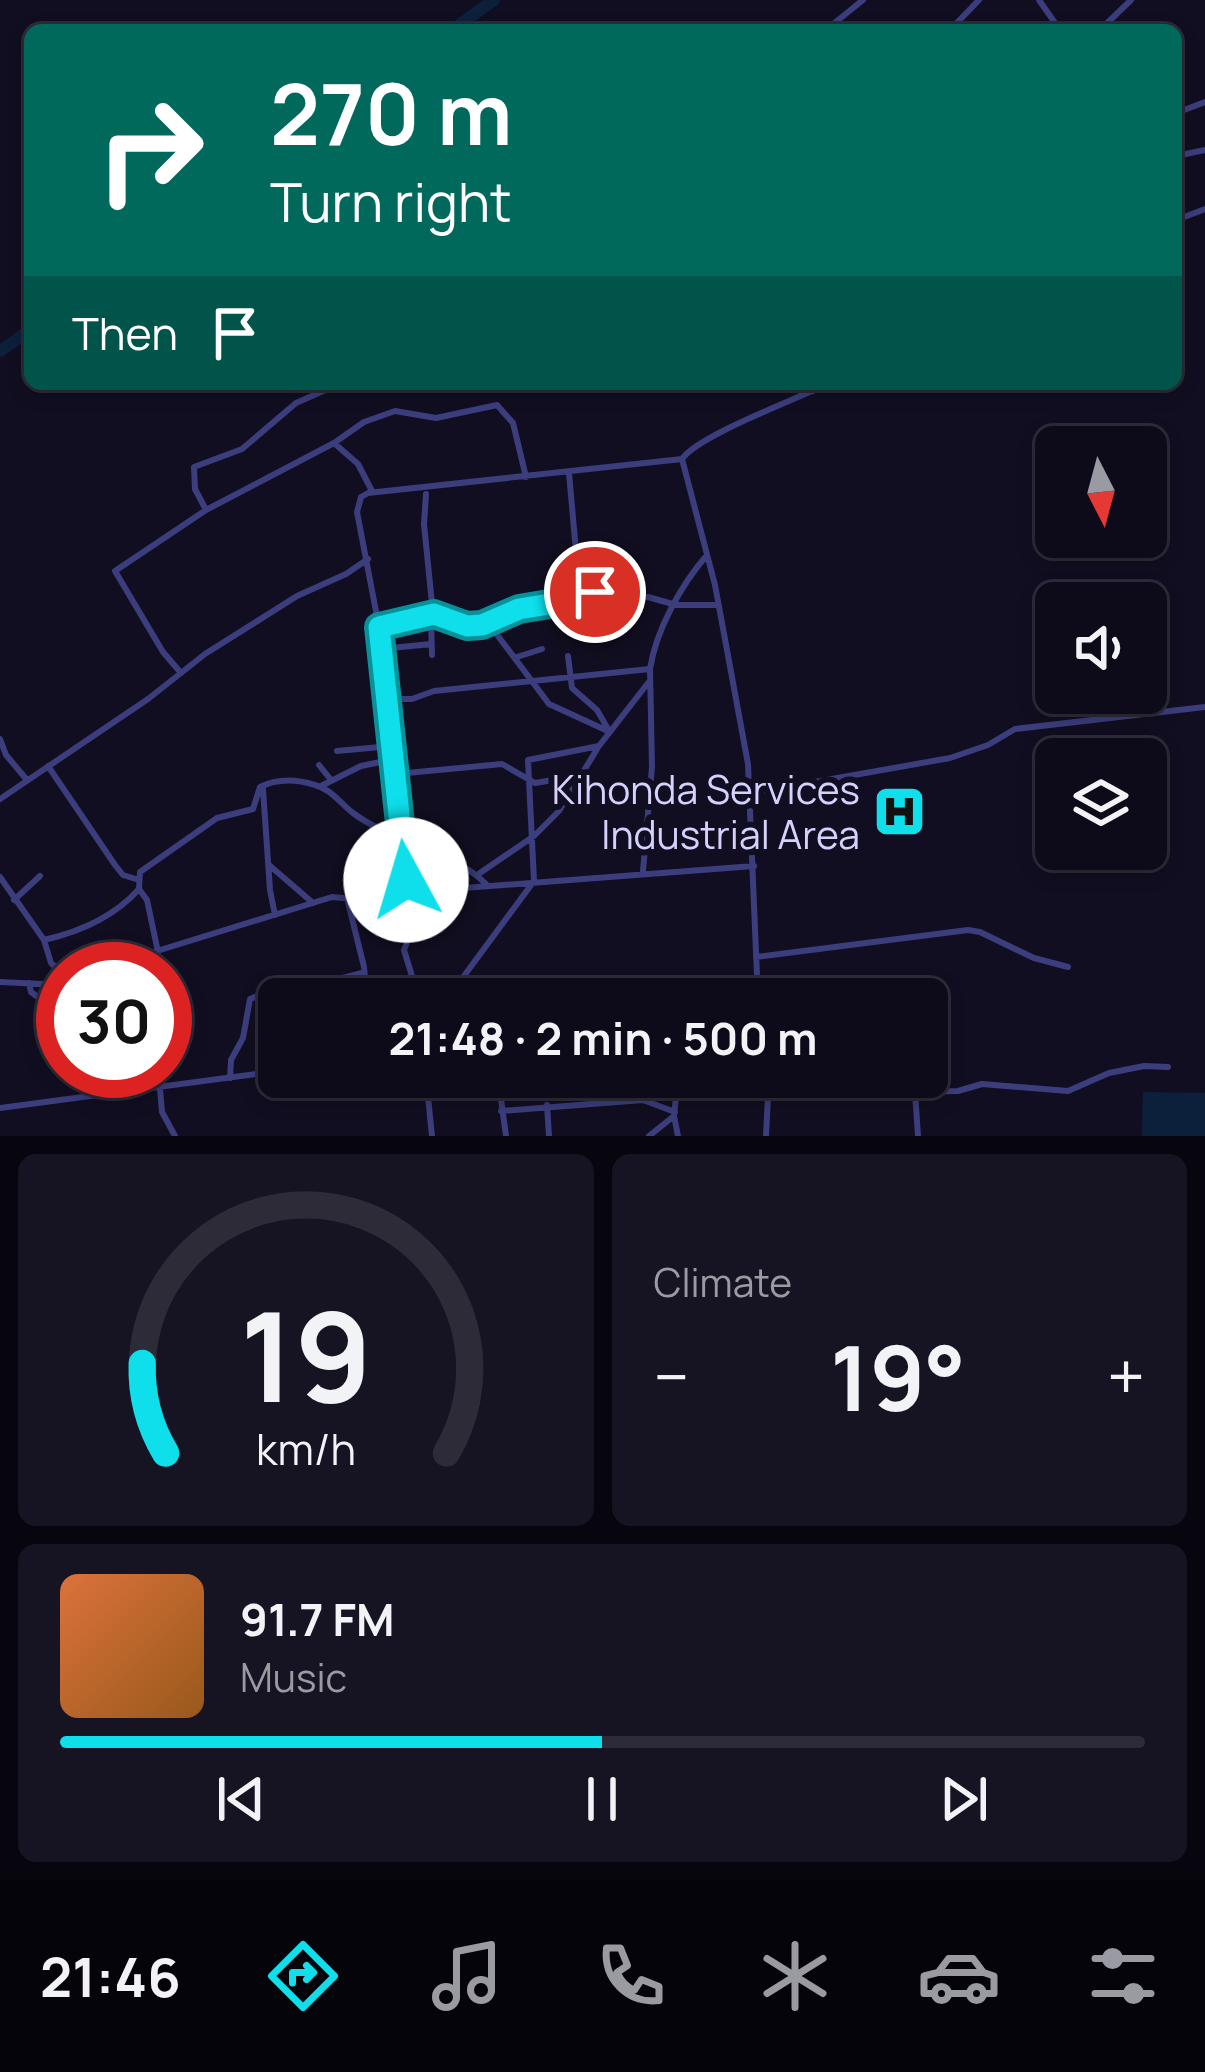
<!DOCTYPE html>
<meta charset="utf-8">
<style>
:root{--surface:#0d0a19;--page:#161322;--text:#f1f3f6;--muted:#9a9aa2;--line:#2d2b38;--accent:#0edfeb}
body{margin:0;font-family:Manrope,sans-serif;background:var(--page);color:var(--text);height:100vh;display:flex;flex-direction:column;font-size:45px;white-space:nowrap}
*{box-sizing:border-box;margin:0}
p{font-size:39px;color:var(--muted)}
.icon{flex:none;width:66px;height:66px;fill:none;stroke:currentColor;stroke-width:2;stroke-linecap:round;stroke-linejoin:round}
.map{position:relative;height:1136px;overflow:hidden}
.drawer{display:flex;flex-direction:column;gap:18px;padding:18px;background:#07060e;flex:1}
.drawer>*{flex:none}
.banner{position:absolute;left:24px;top:24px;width:1158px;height:366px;border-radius:18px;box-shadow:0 6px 18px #0003,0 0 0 3px var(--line);background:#00695c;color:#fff;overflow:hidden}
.needle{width:78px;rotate:174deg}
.fabs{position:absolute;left:1035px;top:426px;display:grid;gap:24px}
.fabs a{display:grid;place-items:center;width:132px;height:132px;border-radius:18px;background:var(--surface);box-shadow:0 6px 18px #0003,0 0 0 3px var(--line);font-size:60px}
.speed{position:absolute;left:36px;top:942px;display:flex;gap:24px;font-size:60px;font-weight:700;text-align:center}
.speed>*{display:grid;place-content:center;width:156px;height:156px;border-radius:50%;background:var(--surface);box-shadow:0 6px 18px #0003,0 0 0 3px var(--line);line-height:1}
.speed .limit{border:18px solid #d22;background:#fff;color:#111}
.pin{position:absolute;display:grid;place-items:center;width:102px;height:102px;color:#fff;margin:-51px;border:6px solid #fff;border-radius:50%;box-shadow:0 3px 12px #0007}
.me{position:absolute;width:132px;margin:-66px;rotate:354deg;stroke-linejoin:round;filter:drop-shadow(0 0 9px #0008)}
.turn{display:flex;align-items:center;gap:42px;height:252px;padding:0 48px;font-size:54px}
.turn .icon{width:156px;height:156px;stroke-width:2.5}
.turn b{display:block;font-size:84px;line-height:102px}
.then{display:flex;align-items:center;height:114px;padding:0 48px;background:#0003;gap:24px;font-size:45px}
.big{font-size:90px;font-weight:700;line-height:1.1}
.drawer .card{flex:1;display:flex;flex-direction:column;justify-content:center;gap:18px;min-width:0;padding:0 42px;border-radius:18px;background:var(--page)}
.drawer .dial{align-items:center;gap:0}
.dial svg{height:312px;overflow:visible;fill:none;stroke:var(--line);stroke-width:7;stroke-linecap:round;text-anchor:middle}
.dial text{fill:var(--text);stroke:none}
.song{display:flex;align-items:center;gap:36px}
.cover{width:144px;height:144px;border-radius:18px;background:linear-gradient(135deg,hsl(20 70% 55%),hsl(30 70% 35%))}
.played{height:12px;border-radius:6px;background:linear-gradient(90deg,var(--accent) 50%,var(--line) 50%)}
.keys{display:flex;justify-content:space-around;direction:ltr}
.heat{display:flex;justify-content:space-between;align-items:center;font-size:66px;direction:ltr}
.drawer .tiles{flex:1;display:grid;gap:18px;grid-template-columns:1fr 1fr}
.card:last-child{grid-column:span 2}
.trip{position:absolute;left:258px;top:978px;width:690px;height:120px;border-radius:18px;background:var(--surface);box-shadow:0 6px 18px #0003,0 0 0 3px var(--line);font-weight:700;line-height:120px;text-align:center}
.tab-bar{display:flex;height:192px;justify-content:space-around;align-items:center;background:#05040a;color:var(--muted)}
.tab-bar .icon{width:84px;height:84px}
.tab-bar .on{color:var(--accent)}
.tab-bar b{font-size:54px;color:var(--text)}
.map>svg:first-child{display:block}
.water{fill:#0c203c}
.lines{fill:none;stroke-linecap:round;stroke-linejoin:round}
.river{stroke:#0c203c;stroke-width:12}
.minor{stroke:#3c3d7d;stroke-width:6}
.route-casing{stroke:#099199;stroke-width:30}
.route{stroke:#0edfeb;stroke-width:21}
.labels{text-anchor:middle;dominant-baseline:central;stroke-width:12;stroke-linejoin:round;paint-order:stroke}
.poi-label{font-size:39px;fill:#d4d1fc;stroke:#110e21;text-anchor:end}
</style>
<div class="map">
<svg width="1205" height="1136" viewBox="0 0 1205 1136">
<rect width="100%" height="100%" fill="#110e21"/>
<path class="water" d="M1143,1092L1205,1093V1136H1142Z"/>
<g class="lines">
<path class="river" d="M452,30L494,0
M0,351L30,330"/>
<path class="minor" d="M1039,0L1060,30
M832,25L863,0
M950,30L979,0
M1100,30L1131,0
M1176,113L1205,102
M1176,156L1205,150
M1176,220L1205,209
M801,384L813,391
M334,443L358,464L372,491
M569,473L579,585L594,592
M426,494L424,524L433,614
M206,510L195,489L194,467L242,449L296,403L339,384
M431,619L432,655
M489,624L549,704L610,732
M379,627L433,614L467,626L482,625L519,609L595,593L606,598L648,597L676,605H718
M381,649L431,644
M568,656L572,688L597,710L608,729
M517,657L542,649
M181,673L163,652L115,571L206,510L334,443L364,422L395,411L436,418L497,405L513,423L526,477
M387,699H412L434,691L650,669
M0,739L6,755L27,780
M337,751L391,746
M319,765L331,780
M48,766L115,865L123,875L139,880
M396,774L502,764L535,783L577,776
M321,786L361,766L390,760
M263,789L270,890L275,915
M753,793L950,758L988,745L1015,729L1205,707
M0,799L148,699L205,654L297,596L346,574L368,559
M269,865L313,903
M643,871L652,767L650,669C656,630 681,585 707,555
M477,875L534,836L559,811L599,746L648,683
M0,877L44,940L51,963L63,974
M139,889L147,900L158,952
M411,892L754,866
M347,898L364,967L367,999
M14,900L40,876
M44,940C79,932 115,916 139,889L140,872L217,818L253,809L260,787C278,778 296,779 315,785C331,789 340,803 353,813C393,843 450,848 486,884
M756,957L968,930L980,932L1034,958L1068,967
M118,969L144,955L332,897L364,900L409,896
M0,982L63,985
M29,983L31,992L46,1003L41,1019L63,1048
M419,999L404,950L411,932V892L405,889L379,627L357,512L361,497L368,493L682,459
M447,999L534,881L528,760L599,746
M758,999L748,764L715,585L682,459C699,435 795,400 827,384
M87,1071L113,1090
M426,1077L432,1136
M498,1077L506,1136
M757,1077L768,1096L766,1136
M230,1078L231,1060L243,1038L250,999L270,991L304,988L362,973
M160,1089L162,1112L175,1136
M915,1092L958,1091L982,1084L1068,1091L1109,1073L1144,1066L1168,1067
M768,1096L915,1092L918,1136
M547,1105L549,1136
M0,1108L279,1071
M501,1111L643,1100L675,1112
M649,1136L674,1116
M678,1136L674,1116L678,1077"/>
</g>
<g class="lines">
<defs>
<path id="route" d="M406,880L379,627L434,614L467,626L482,625L519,609L573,600L595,592"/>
</defs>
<use href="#route" class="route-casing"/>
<use href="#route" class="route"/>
</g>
<defs>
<symbol id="hospital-square" viewBox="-11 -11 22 22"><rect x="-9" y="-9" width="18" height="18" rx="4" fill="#0edfeb" stroke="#110e21"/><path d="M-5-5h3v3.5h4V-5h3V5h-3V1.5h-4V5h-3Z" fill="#111"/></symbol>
</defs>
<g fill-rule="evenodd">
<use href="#hospital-square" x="870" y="782" width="59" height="59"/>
</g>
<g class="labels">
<g class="poi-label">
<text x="860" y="789">Kihonda Services<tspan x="860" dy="45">Industrial Area</tspan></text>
</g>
</g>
</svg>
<div class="fabs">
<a><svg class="needle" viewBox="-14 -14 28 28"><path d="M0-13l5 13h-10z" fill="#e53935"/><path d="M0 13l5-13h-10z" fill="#9a9aa2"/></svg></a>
<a><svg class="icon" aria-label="sound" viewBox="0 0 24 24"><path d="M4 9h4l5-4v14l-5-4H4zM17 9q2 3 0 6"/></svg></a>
<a><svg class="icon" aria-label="layers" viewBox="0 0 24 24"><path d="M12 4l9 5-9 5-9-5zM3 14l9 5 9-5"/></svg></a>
</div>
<div class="speed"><div class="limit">30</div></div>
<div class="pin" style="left:595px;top:592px;background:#d93025"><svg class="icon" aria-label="arrive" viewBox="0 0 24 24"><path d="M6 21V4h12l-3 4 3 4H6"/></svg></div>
<svg class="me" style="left:406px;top:880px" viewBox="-20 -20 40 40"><circle r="19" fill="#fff"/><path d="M0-13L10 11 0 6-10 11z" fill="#0edfeb"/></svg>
<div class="trip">21:48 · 2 min · 500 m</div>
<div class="banner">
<div class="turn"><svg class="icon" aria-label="right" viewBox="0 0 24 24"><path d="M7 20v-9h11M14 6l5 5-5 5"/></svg><div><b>270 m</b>Turn right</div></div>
<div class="then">Then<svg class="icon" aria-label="arrive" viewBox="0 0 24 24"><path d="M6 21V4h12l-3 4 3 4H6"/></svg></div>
</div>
</div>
<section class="drawer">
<div class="tiles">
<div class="card dial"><svg viewBox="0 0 100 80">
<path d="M14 69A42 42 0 1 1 86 69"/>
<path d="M14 69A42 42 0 0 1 8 46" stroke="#0edfeb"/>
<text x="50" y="56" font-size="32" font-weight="700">19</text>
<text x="50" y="72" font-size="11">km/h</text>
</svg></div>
<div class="card"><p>Climate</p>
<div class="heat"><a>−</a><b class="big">19°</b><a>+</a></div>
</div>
<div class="card">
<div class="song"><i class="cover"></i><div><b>91.7 FM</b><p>Music</p></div></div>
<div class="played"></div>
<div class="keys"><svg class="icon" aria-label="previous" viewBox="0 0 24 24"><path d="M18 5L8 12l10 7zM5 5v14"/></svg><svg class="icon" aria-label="pause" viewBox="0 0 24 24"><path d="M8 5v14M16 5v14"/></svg><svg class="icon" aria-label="next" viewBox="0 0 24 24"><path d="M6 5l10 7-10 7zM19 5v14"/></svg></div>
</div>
</div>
</section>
<nav class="tab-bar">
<b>21:46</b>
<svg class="icon on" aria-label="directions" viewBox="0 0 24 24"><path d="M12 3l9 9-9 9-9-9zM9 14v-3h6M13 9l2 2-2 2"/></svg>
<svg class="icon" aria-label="music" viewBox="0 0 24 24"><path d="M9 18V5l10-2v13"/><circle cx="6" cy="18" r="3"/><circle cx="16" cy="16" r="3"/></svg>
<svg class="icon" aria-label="phone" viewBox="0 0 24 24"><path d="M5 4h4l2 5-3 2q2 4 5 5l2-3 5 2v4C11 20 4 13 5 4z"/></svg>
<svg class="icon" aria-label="climate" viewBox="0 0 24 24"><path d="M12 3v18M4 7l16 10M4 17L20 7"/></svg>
<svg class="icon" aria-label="car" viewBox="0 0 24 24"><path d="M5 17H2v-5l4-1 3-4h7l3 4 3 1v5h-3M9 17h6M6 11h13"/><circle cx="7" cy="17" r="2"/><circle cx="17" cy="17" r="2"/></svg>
<svg class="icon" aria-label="filters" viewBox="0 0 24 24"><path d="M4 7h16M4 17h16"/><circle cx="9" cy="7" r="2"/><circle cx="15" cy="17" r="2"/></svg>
</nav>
